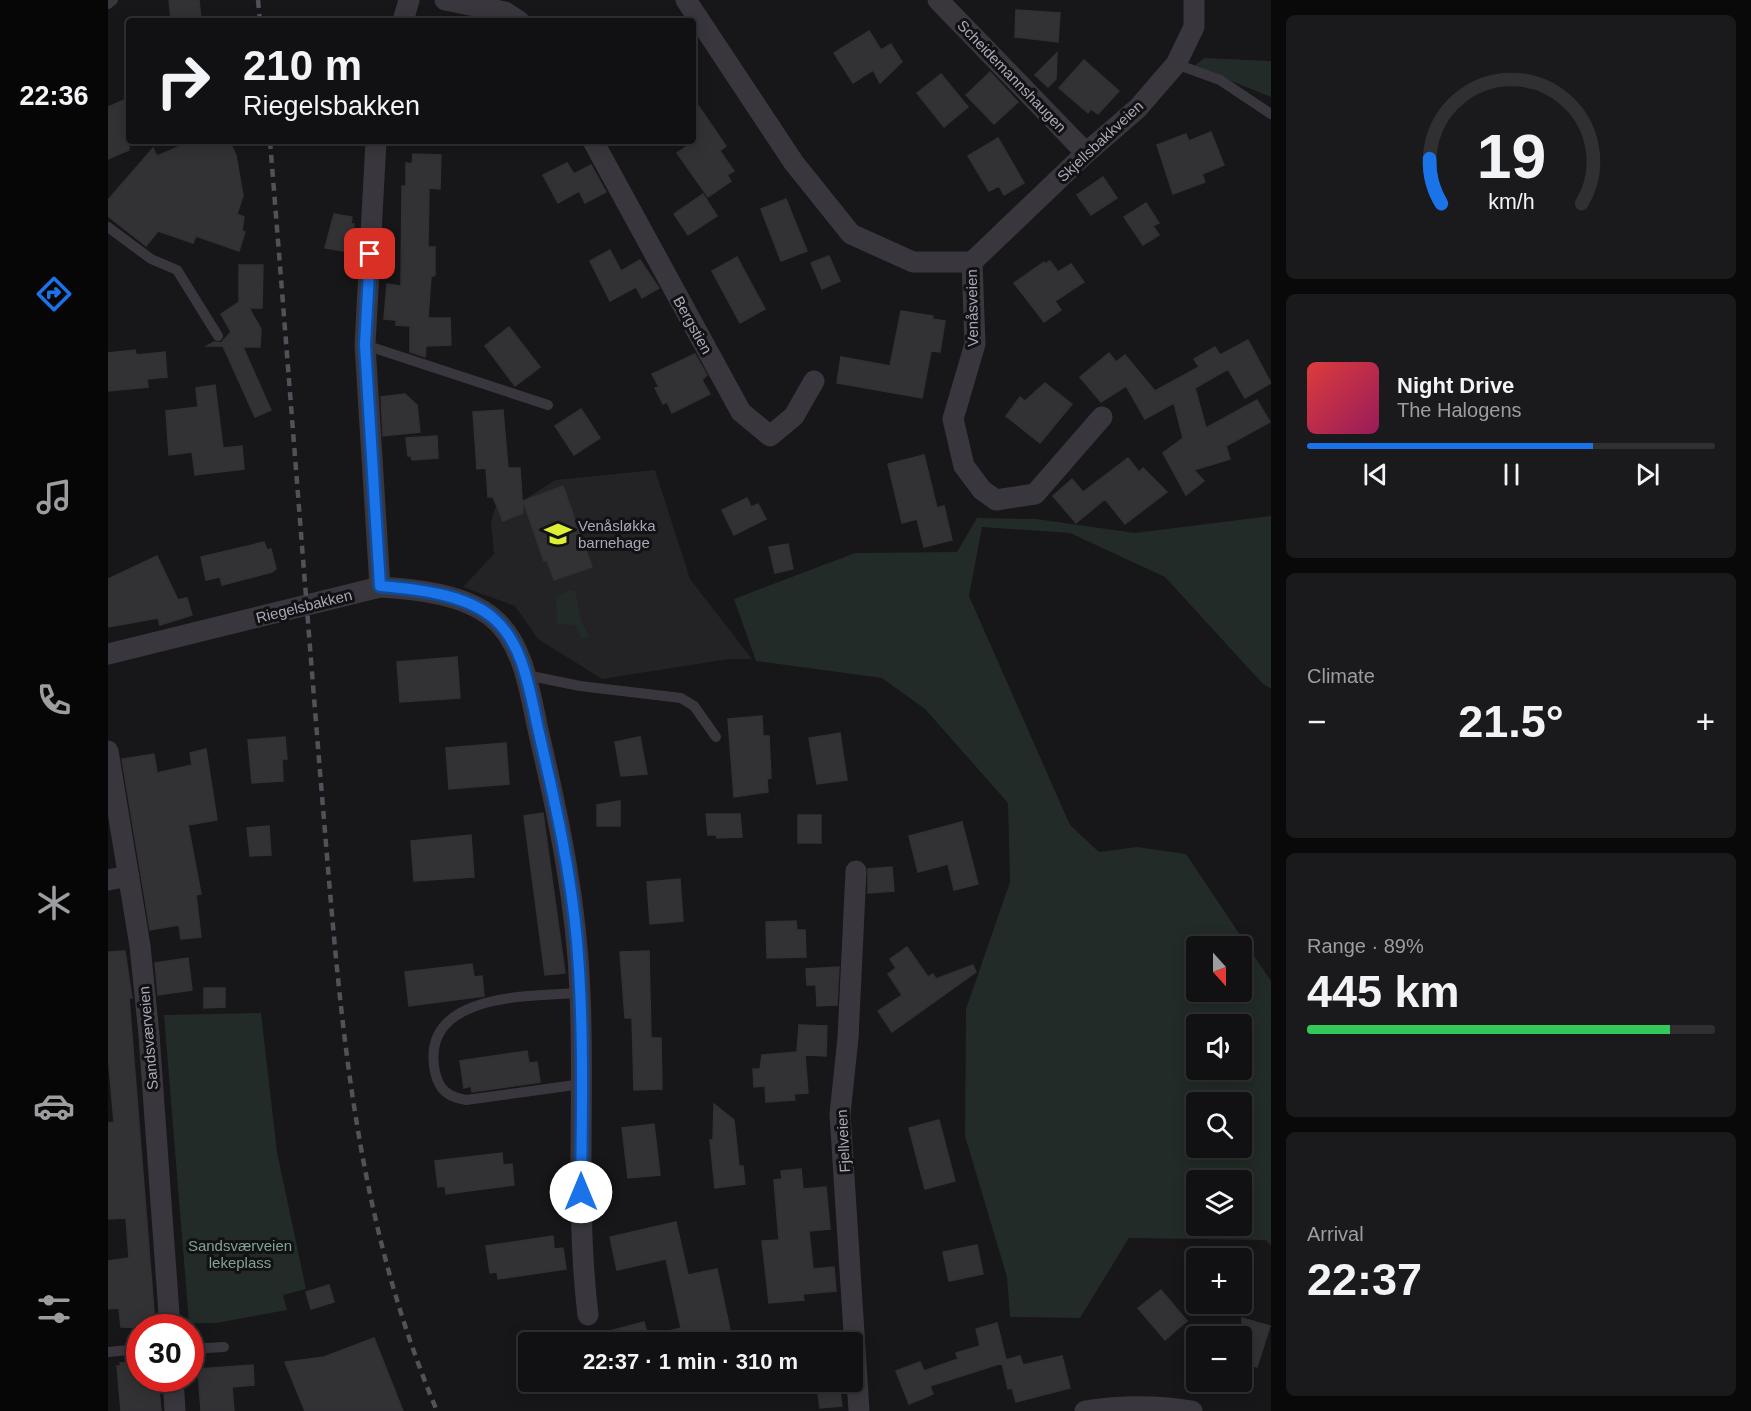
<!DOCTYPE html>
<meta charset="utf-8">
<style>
:root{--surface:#111012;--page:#1a191b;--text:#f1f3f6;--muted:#9c9d9f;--line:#303032;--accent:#1a73e8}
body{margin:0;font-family:Arial,sans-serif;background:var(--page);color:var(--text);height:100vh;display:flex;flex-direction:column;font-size:22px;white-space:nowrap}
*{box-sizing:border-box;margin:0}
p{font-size:20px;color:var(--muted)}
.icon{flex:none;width:33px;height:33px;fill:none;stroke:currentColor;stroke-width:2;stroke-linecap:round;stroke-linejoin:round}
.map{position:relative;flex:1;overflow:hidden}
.side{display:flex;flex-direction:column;gap:15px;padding:15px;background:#09090a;width:480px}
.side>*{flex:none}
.guide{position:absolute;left:18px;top:18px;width:570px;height:126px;border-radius:6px;box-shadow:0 3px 15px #0003,0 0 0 2px var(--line);background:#111012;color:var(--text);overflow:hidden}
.needle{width:39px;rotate:159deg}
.controls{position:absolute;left:1078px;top:936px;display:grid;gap:12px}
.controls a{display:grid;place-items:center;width:66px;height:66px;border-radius:6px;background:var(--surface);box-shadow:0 3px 15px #0003,0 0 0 2px var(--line);font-size:30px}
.speed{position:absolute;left:18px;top:1314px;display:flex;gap:12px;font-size:30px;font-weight:700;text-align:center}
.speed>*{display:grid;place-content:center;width:78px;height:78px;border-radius:50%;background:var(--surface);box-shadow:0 3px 15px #0003,0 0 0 2px var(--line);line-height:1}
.speed .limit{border:9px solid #d22;background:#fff;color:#111}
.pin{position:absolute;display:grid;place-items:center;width:51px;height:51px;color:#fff;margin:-26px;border-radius:12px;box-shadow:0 3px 9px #0006}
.me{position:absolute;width:66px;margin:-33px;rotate:0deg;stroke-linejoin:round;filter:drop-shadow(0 0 4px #0008)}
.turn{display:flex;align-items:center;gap:21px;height:126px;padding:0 18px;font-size:27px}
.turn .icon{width:78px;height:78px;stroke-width:2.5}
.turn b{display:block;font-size:42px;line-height:51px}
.big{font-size:45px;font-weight:700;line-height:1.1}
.side .tile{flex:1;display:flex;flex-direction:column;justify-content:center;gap:9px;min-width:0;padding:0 21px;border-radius:9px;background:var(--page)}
.side .dial{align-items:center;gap:0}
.dial svg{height:156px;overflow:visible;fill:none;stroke:var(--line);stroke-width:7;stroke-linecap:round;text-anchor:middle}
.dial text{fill:var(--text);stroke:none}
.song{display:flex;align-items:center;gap:18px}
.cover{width:72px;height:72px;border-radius:9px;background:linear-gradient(135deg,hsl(0 70% 55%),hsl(330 70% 35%))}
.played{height:6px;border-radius:3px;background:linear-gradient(90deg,var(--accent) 70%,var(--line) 70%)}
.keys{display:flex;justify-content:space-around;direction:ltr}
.heat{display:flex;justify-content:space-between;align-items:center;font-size:33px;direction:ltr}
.charge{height:9px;border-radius:4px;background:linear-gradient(90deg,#34c759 89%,var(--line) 0)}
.trip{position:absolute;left:410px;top:1332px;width:345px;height:60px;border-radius:6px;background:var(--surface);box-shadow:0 3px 15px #0003,0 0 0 2px var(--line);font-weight:700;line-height:60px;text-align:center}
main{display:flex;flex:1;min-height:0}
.dock{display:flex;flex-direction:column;width:108px;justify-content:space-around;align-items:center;background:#070607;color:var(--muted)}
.dock .icon{width:42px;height:42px}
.dock .current{color:var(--accent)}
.dock b{font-size:27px;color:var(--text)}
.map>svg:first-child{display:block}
.built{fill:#232225}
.green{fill:#222b27;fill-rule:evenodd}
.building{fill:#323134;stroke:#323034;stroke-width:1.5}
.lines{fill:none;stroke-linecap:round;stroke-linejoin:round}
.service{stroke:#39373d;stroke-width:10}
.minor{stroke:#39373d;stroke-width:21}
.rail{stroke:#525058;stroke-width:4.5;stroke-dasharray:8 6;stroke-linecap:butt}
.route-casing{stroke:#114b97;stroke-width:15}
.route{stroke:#1a73e8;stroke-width:10}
.labels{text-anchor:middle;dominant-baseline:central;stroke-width:6;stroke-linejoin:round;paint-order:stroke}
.street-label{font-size:15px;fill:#aaa8b8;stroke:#121113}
.poi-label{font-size:15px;fill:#aaa8b8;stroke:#121113;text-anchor:start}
.park-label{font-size:15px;fill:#80a391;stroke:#121113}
</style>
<main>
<nav class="dock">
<b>22:36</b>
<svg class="icon current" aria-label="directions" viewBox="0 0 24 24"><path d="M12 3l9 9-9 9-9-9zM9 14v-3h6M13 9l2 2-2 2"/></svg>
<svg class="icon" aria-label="music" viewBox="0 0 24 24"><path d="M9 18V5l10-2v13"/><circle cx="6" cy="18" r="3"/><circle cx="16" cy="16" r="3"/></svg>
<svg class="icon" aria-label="phone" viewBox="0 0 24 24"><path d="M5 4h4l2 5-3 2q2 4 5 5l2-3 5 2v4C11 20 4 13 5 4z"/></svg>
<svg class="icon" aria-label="climate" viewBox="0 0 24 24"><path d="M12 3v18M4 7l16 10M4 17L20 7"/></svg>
<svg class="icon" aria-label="car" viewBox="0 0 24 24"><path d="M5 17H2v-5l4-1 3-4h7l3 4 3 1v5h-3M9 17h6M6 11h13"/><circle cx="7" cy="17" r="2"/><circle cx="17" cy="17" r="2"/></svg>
<svg class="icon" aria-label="filters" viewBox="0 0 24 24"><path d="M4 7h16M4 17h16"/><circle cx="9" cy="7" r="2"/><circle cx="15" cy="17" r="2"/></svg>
</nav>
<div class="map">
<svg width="1163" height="1411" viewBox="0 0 1163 1411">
<rect width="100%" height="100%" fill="#171618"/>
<path class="built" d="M547,470L582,579L644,659H621L494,679L430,639L407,606L355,587L386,554L383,522L387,508L395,503L414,501L447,480Z"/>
<path class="green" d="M1096,58L1163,61V97L1086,66Z
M1163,516V689L1154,683L1057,577L962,533L874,527L861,596L962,825L991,852L1029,847L1078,854L1163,981V1246L1158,1240L1021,1238L972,1318L902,1317L899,1277L857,1136L858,1009L902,882L900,803L817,709L774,678L648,661L626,599L747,553L849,552L869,518L928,519L1027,533ZM1089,946H1134V992H1089ZM1089,1024H1134V1070H1089ZM1089,1102H1134V1148H1089ZM1089,1180H1134V1226H1089Z
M461,590L467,591L473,621L481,636L474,639L467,625L449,624L448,597Z
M153,1013L169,1152L198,1289L175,1295L179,1310L108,1323H81L56,1015Z"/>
<path class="building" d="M61,0H91L93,21H63Z
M908,10L952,13L950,42L907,37Z
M761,31L773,50L783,44L794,62L772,83L765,70L745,83L726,53Z
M949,53L948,79L940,87L927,75Z
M976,60L1011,91L990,114L983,109L980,113L951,88Z
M882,72L910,102L886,124L858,95Z
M833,74L860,107L836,127L809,93Z
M21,98V150L0,159V107Z
M585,98L618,146L612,151L626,171L619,175L623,181L600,197L569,153L585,142Z
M1103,132L1116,165L1094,174L1097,182L1065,194L1049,145L1078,134L1081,141Z
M890,138L916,183L896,195L891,186L881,191L860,156Z
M84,141H121L128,155L135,196L129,214L136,217L134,231L137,232L131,251L88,236L85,243L50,231L38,246L0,216V200L45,148L49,156Z
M305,154L333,155L332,189L321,188L320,247H327V275L323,277L320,318H342L343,345L318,346L317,357L302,352V326L288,325V320L276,319L279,284L293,286L294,186H298V163L304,164Z
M459,163L466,174L483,165L498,192L477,203L471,191L450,203L435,175Z
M995,177L1009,198L983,215L969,195Z
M595,194L609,216L580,235L566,214Z
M678,199L699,251L673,261L653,209Z
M1038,203L1051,223L1045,226L1051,235L1035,245L1016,217Z
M226,214L244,217L243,224H246L241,252L217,248Z
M502,250L513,271L532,260L551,288L534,298L528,287L502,301L482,261Z
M721,256L732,281L714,289L703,263Z
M629,257L657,309L632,323L604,271Z
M942,261L950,272L963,264L976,282L947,301L953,310L936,322L906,283L936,262L937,264Z
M131,265H155L154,308H141L153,329L152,347H135L163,410L147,417L115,346H99L106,342L113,343L123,332L113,314L131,302Z
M793,311L825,316L824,319L837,321L832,352L823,351L814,398L729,383L733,357L782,366Z
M401,327L432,367L407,386L377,346Z
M1140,340L1163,383L1137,398L1120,369L1087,388L1098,428L1149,400L1162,422L1118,446L1122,459L1086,470L1096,481L1078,495L1055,453L1075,438L1066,403L1037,419L1018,386L993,402L972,377L1001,353L1008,362L1017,355L1047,391L1091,367L1086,359L1107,347L1112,355Z
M27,350L28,355L57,352L59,377L39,379L40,387L0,391V353Z
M587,354L599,375L594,380L602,394L564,413L559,402L555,404L547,388L551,387L544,374Z
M937,383L964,404L932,443L898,416L912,397L917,401Z
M107,385L115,448L134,446L136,469L87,475L84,452L61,455L58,411L90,407L88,388Z
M297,394L309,405L312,432L275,436L273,397Z
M473,409L492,438L466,455L447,426Z
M395,410L400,468H412L415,513L395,521L385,497H380L378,468L369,469L365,412Z
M329,436L330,458L304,460L303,456H300L298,438Z
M816,455L829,508L836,506L844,540L816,547L809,519L794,523L780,464Z
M1020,458L1031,472L1035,468L1059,492L1017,524L997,499L968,523L945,496L964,479L975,492Z
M455,486L484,567L446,580L439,560L436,561L415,501Z
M639,498L643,507L650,504L658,519L626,535L614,510Z
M156,542L159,550L163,549L168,569L164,572L114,585L112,577L98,580L93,557Z
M680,544L685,569L667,573L661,547Z
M49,556L70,600L79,598L84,615L52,625L50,618L0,627V579Z
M349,657L352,698L292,702L289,662Z
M654,716L655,736H661L663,778L659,779L660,792L626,797L620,719Z
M732,733L739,780L709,784L701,738Z
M177,737L179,759H174L175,781L144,783L140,740Z
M532,737L539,774L513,776L507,742Z
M398,743L401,784L341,789L338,748Z
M98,749L109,820L80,825L93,894L88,895L93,937L73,939L71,925L42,930L14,759L46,754L49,773L84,765L82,753Z
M512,801V826H489V805Z
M435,813L457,973L437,975L416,816Z
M598,814H632L634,837L609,838L608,835H600Z
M690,815H713V843H690Z
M854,822L870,884L846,890L840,864L810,872L801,836Z
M161,826L163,855L142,856L139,828Z
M363,835L366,877L306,881L303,841Z
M784,867L786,891L760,893V869Z
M572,879L575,921L542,924L539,882Z
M688,921L689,930H697L698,957L659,958L658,922Z
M799,947L820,977L825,974L828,979L865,965L868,972L784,1032L770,1011L794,995L780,974L788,968L782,959Z
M17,951L24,998H21L47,1324L41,1325V1328L13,1327L11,1308L0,1309V1261L21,1258L18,1218L0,1219V1123L6,1122L0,1055V952Z
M541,951L543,1038H553L554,1089L526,1090L524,1018H517L512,952Z
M80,958L84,990L50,995L47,963Z
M364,964L366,977L374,976L376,996L301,1006L297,972Z
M731,967L729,1005L709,1006L708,985H699L698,969Z
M96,988H117V1007L96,1008Z
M691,1025L719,1026L718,1056L697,1055L700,1093L686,1094L687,1100L658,1102L657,1086L646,1087L645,1069H652L654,1055L689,1052Z
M419,1051L421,1063L429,1062L432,1082L364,1092L363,1086L356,1088L352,1061Z
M606,1104L626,1120L631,1166H635L637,1184L607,1188L602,1140H605Z
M831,1120L847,1181L817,1189L801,1128Z
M546,1124L552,1175L520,1178L514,1128Z
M394,1153L395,1165L404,1164L406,1185L338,1194L337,1186L330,1187L327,1161Z
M693,1169L695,1189L718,1187L722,1229L701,1231L705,1269L726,1267L728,1291L695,1294L696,1300L661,1303L654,1241L671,1240L666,1180L674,1179L673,1171Z
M568,1222L580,1275L609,1269L624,1339L609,1342H480L479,1337L536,1322L540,1336L573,1328L558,1259L509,1270L502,1237Z
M445,1236L446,1249L455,1248L458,1269L390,1279L389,1272L382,1273L378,1246Z
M869,1245L875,1274L841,1281L835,1252Z
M221,1285L226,1302L203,1309L198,1292Z
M1053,1290L1079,1321L1057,1340L1030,1308Z
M1134,1318L1162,1326L1149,1367L1134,1362Z
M889,1323L898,1360L912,1356L915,1365L954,1356L962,1388L908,1402L904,1388L900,1389L894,1363L822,1386L825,1394L801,1404L788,1371L812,1362L816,1371L850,1359L848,1353L872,1346L868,1329Z
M266,1338L295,1411H197L177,1362L216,1357Z
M32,1362V1378H50L53,1411H13L9,1366H13L12,1363Z
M145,1365L146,1385L124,1387L126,1411H93L90,1369Z
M731,1384L734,1406L712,1408L709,1386Z"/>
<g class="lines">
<path class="service" d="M0,4L5,0
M1068,64L1112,80L1163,114
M0,227L43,259L69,270L110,336
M257,345L440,405
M418,675L472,686L573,698L586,706L608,737
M472,993C420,996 311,993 327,1072C331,1090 340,1097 358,1100L474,1084
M82,1349L116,1347
M0,1352L32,1349"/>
<path class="minor" d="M337,0L397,12L411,21
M578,0L686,163L743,234L805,262H864L867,344L845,419L856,466L874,490L888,500L927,494L994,417
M830,0L978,153
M295,21L301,0
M485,141L633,412L662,436L686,416L706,381
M864,262L978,153L1030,108L1068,64L1086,27V0
M272,587C308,589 356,594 385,618C417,645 422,695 431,734C451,819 469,905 472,993C477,1100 467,1208 480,1315
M0,654L272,587L257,345L268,141
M0,751L32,946L41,1035L62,1328
M748,871L740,1038L732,1114L751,1411
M0,880L21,876
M65,1378L67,1411
M977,1411C1015,1405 1047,1405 1084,1411"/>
<path class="rail" d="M150,0L152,21
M162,141C179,351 195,562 212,772C231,994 241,1203 329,1411"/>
</g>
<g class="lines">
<defs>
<path id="route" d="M262,254L257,345L272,586C308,589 356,594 384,617C417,644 422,695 431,733C447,802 463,872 469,942C476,1025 474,1109 473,1192"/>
</defs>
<use href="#route" class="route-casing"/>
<use href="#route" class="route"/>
</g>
<defs>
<symbol id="school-bare" viewBox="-9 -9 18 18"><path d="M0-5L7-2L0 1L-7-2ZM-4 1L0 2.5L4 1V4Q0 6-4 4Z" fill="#def036" stroke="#121113" stroke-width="2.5" paint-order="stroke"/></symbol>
</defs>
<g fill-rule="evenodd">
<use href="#school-bare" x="431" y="515" width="38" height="38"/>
</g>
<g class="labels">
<g class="street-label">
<text transform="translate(904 76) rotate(46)">Scheidemannshaugen</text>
<text transform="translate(992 141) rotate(-43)">Skjellsbakkveien</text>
<text transform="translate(864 308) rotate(-91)">Venåsveien</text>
<text transform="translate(585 325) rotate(61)">Bergstien</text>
<text transform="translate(196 606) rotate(-14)">Riegelsbakken</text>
<text transform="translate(40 1038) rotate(-95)">Sandsværveien</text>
<text transform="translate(735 1141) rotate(-93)">Fjellveien</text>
</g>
<g class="poi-label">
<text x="470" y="525">Venåsløkka<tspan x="470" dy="17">barnehage</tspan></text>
</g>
<g class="park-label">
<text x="132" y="1245">Sandsværveien<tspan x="132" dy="17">lekeplass</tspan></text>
</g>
</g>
</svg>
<div class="controls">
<a><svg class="needle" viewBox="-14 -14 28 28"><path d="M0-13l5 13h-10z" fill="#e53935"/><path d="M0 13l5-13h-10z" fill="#9c9d9f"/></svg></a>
<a><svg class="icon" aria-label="sound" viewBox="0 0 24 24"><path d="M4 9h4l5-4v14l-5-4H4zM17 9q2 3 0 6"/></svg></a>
<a><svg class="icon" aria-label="search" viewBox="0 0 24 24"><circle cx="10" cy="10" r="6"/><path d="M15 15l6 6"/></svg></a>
<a><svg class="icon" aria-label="layers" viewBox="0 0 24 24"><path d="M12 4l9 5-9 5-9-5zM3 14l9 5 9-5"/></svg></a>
<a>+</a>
<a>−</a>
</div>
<div class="speed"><div class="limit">30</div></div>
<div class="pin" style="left:262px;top:254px;background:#d93025"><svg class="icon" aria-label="arrive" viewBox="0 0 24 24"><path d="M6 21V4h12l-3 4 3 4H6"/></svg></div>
<svg class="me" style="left:473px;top:1192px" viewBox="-20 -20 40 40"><circle r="19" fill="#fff"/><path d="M0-13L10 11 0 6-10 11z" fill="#1a73e8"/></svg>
<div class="trip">22:37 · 1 min · 310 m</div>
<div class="guide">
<div class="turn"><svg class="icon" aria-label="right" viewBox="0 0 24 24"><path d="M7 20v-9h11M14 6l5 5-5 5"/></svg><div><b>210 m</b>Riegelsbakken</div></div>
</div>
</div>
<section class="side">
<div class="tile dial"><svg viewBox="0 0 100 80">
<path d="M14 69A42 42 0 1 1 86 69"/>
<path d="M14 69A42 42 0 0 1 8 46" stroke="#1a73e8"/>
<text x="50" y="56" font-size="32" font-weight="700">19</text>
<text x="50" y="72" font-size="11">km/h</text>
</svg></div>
<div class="tile">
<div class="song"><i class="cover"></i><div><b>Night Drive</b><p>The Halogens</p></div></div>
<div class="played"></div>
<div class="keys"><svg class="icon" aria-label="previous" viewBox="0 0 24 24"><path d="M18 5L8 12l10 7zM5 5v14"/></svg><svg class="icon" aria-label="pause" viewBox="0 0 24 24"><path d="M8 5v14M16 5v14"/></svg><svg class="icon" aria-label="next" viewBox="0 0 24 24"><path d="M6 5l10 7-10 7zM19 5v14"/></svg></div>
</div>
<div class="tile"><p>Climate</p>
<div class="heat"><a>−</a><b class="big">21.5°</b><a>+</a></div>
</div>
<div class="tile"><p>Range · 89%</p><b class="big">445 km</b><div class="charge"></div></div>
<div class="tile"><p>Arrival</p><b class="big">22:37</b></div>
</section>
</main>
